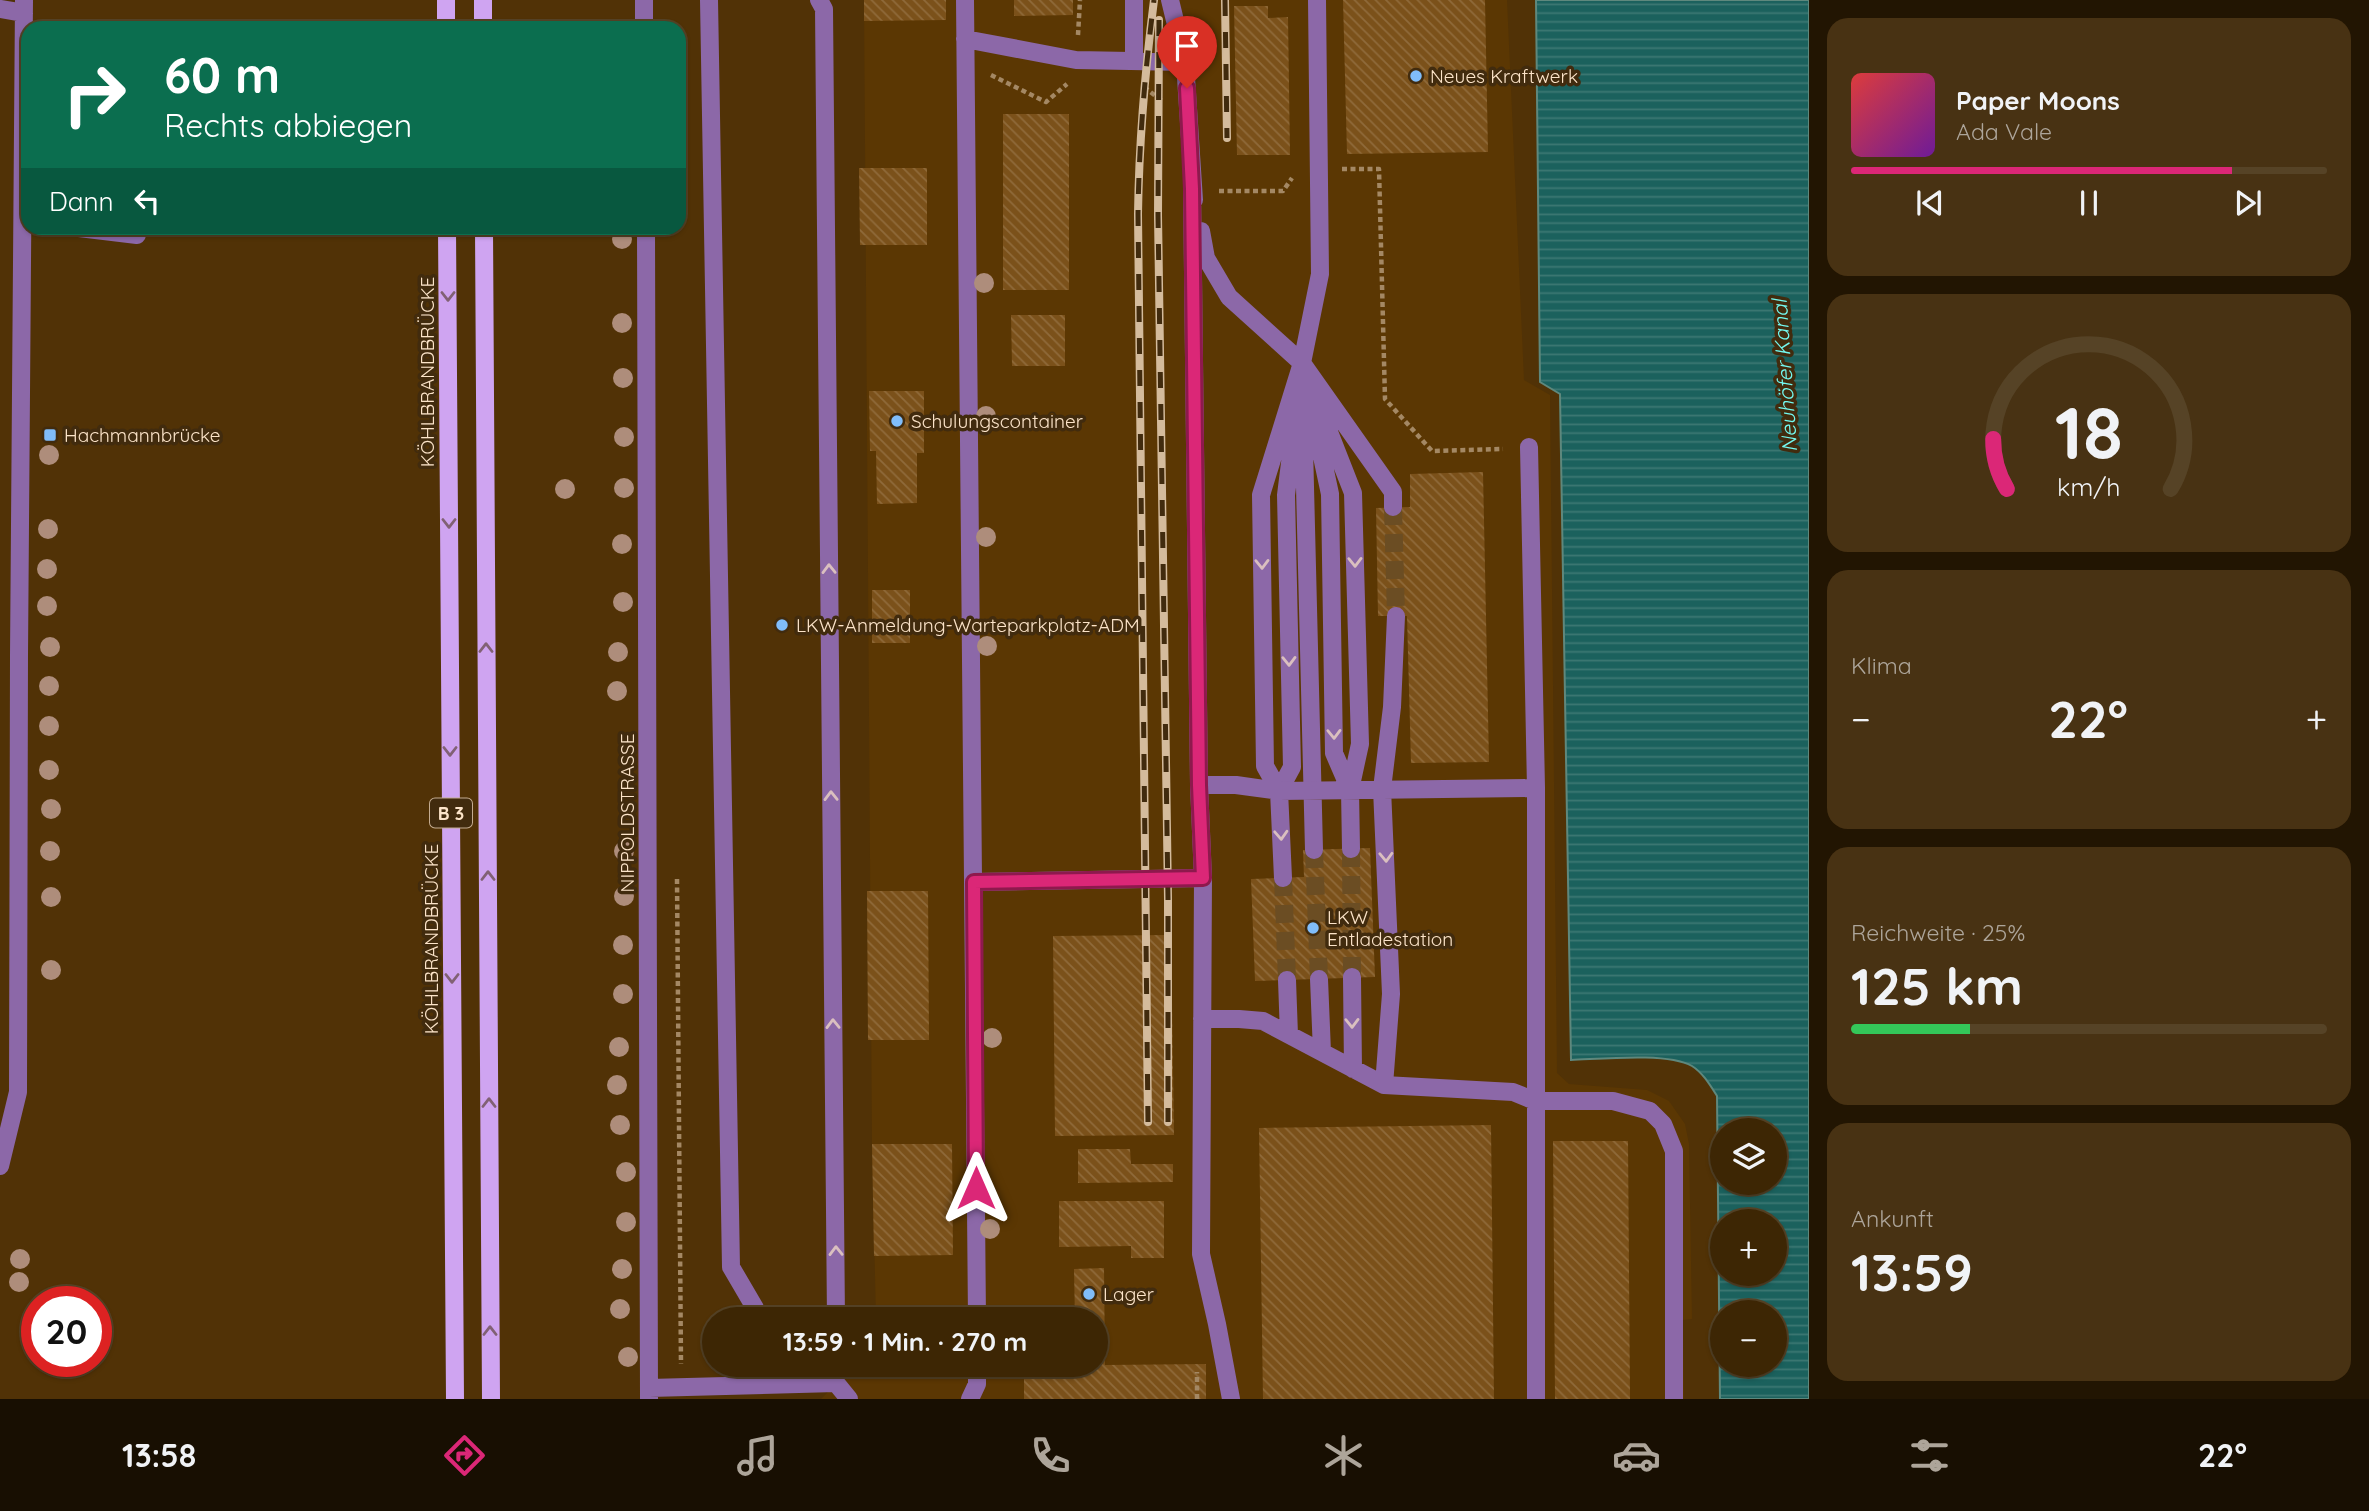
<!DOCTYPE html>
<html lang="de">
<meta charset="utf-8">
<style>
:root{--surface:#3d2604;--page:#483213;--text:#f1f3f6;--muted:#ada59a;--line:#564326;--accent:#db2777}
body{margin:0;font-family:Quicksand,sans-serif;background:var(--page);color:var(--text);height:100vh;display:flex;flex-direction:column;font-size:26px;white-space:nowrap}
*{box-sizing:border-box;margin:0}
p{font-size:23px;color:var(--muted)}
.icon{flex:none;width:38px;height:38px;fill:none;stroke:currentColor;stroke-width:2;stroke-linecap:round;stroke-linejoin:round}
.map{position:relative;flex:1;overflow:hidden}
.panel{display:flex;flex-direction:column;gap:18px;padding:18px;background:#221502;width:560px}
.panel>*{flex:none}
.hud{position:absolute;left:21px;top:21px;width:665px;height:214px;border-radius:21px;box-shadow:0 2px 5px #0004,0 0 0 2px var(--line);background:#0b6e4f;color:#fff;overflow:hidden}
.buttons{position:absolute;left:1710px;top:1118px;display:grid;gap:14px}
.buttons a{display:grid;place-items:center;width:77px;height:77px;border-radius:50%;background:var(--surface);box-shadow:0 2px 5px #0004,0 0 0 2px var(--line);font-size:35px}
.speed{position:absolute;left:21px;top:1286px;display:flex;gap:14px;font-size:35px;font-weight:700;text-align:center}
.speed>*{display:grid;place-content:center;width:91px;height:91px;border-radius:50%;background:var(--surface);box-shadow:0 2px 5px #0004,0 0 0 2px var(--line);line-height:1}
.speed .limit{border:10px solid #d22;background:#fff;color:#111}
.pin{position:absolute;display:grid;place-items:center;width:60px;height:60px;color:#fff;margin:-72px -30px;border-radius:50% 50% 50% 0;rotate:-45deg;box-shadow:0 0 7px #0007}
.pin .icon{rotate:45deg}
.me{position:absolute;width:77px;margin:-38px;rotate:0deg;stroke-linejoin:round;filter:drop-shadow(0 0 5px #0008)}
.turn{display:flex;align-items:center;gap:24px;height:147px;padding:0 28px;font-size:32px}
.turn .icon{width:91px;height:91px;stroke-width:2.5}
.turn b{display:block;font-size:49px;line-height:60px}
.then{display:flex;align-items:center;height:66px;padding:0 28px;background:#0003;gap:14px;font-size:26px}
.big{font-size:52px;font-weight:700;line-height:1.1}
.panel .card{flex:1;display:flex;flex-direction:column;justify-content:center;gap:10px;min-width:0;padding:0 24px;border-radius:21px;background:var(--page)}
.panel .dial{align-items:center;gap:0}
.dial svg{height:182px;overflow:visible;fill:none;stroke:var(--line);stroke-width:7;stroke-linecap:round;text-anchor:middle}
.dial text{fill:var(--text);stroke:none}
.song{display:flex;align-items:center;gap:21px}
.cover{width:84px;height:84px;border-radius:10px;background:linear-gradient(135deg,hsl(0 70% 55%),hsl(280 70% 35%))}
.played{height:7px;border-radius:4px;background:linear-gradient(90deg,var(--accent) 80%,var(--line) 80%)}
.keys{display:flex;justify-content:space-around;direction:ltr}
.heat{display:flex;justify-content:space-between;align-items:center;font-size:38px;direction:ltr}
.charge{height:10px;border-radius:5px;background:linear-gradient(90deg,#34c759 25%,var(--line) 0)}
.trip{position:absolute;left:702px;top:1307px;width:406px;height:70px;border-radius:35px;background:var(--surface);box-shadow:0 2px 5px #0004,0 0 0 2px var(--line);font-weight:700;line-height:70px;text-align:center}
.tabs{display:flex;height:112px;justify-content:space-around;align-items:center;background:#180f02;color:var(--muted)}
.tabs .icon{width:49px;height:49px}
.tabs .on{color:var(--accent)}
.tabs b{font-size:32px;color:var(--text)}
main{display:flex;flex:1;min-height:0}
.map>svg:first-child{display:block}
.built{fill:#5b3703}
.water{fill:url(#water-rules);stroke:#5e887d;stroke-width:2;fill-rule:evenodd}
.building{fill:url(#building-back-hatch)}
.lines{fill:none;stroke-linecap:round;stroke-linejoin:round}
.minor-tunnel{stroke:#6b4d23;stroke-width:18;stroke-dasharray:18 9;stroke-linecap:butt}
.path{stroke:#a48864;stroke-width:4.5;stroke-dasharray:5 3.5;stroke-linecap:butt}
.minor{stroke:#8c68a8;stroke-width:18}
.major{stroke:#cfa4f1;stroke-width:18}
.rail-casing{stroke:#d4bb9c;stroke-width:8}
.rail{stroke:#412b0e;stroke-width:5;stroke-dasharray:16;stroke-linecap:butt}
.tree{fill:#ae8d7b}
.oneway{stroke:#816174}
.oneway2{stroke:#dabfbf}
.route-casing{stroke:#8e194d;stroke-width:18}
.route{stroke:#db2777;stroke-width:12}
.poi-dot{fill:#80bdfa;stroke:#412b0e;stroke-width:2.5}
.labels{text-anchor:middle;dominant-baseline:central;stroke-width:7;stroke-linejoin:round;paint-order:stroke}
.shield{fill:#412b0e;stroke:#c4ac91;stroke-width:2}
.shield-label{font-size:18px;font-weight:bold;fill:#fce4c9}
.poi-label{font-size:19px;fill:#fce4c9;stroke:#412b0e;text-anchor:start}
.street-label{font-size:19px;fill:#fce4c9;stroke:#412b0e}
.water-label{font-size:21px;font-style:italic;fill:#73f9f1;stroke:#412b0e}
</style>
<main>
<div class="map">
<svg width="1809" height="1399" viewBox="0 0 1809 1399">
<defs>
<pattern id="water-rules" width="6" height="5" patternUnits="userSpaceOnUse" patternTransform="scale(1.75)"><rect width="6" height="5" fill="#1b615d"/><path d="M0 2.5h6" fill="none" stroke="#3d7873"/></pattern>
<pattern id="building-back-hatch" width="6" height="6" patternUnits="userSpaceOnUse" patternTransform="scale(1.75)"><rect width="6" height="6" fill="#7b511a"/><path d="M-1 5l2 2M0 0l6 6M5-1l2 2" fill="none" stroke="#8f6a3a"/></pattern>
</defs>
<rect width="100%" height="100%" fill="#513206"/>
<path class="built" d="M864,0H1507L1524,380L1550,395L1557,1073L1569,1084L1647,1090L1669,1101L1685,1124L1689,1144L1692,1319L1683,1320L1684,1399H821L855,1365H1096V1320L876,1319L872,1144Z"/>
<path class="water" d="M1536,0H1809V1399H1720L1717,1096C1710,1085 1703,1073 1692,1066C1667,1052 1601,1059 1571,1060L1560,394L1540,382ZM1722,1130H1774V1183H1722ZM1722,1222H1774V1274H1722ZM1722,1312H1774V1365H1722Z"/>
<path class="building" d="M864,0H946V20L864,21Z
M1014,0H1073V15L1014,16Z
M1343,0H1485L1488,152L1347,154Z
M1234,6H1268V18L1288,17L1290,155H1237Z
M1003,114H1069V290H1003Z
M859,168H927V245H860Z
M1011,315H1065V366H1012Z
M869,391H924V453H917V503L877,504L876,451H870Z
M1483,472L1489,762L1411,763L1407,616H1378L1376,508L1410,507V474Z
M872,590H910V643H872Z
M1370,848L1375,977L1255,981L1251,879L1304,877L1303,850Z
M867,891H928L929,1040H868Z
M1171,935L1174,1135L1055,1136L1053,936Z
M1491,1125L1494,1399H1263L1259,1128Z
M1553,1141H1628L1630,1399H1555Z
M872,1144H952L953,1255L874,1256Z
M1078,1149H1130L1131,1164H1173V1182L1078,1183Z
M1059,1201H1164V1258H1131V1246L1059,1247Z
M1104,1268L1105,1365L1206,1364V1399H1024V1368L1096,1365V1320H1075L1074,1269Z"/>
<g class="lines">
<path class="minor-tunnel" d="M1393,507L1396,616
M1351,849L1352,977
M1314,850L1319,979
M1283,878L1287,980"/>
<path class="path" d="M1078,35L1080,0
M991,75L1046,102L1067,84
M1144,87L1162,101
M1342,169H1379L1385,399L1432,451L1503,449
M1219,191H1283L1292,178
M677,879L681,1364
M1197,1399V1372"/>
<path class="minor" d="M644,0V28
M709,0L731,1267L755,1308L754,1320
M819,0L824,9L836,1320
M965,0L977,1320
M1134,0V61
M1170,0L1185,62L1194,200
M1317,0L1320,274L1302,363L1393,492V507
M0,9L24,13
M965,39L1076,60L1185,62
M1192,189L1199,785H1236L1279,791L1536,788
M79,228L137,235
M646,228L649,1399
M1201,231L1206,258L1229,297L1302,363L1261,495L1265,766L1279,791L1283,878
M1303,406L1314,850
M1529,447L1536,788V1399
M1199,785L1203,878L1201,1254L1217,1324L1231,1399
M1350,790L1334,753L1330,494L1302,363L1353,493L1360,744L1350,790L1351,849
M1279,791L1292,767L1286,495L1297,407
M973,882L1203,878
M1352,977L1353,1069
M1319,979L1322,1052
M1287,980L1289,1035
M1202,1019H1239L1263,1021L1384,1085L1513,1092L1535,1101H1613L1650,1111L1663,1124L1674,1151V1399
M1384,1085L1391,994L1382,789L1392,707L1396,616
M0,1166L18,1092L19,655L24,0
M754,1384V1365
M649,1388L836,1383L849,1399
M970,1399L977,1384V1365"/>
<path class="major" d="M446,0V28
M483,0V28
M447,228L455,1399
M484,228L491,1399"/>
<defs>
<path id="rail" d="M1225,0L1227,138
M1159,20L1158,215L1168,899V1122
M1148,1122L1138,214C1139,142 1145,71 1154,0"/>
</defs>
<use href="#rail" class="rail-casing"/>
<use href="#rail" class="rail"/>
</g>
<g class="tree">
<circle cx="622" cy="239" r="10"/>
<circle cx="984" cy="283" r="10"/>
<circle cx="622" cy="323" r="10"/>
<circle cx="623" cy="378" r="10"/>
<circle cx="986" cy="416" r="10"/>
<circle cx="624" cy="437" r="10"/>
<circle cx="49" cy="455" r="10"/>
<circle cx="624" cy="488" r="10"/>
<circle cx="565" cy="489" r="10"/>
<circle cx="48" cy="529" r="10"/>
<circle cx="986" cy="537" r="10"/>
<circle cx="622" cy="544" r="10"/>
<circle cx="47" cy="569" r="10"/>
<circle cx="623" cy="602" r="10"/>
<circle cx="47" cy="606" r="10"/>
<circle cx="987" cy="646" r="10"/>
<circle cx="50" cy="647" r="10"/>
<circle cx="618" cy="652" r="10"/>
<circle cx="49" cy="686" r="10"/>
<circle cx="617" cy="691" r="10"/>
<circle cx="49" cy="726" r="10"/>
<circle cx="49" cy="770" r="10"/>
<circle cx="51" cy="809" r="10"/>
<circle cx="50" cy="851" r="10"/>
<circle cx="624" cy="851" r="10"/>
<circle cx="624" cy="896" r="10"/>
<circle cx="51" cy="897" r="10"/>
<circle cx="623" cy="945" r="10"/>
<circle cx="51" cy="970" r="10"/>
<circle cx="623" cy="994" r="10"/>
<circle cx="992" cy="1038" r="10"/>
<circle cx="619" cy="1047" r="10"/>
<circle cx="617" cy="1085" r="10"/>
<circle cx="620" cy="1125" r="10"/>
<circle cx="626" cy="1172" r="10"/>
<circle cx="626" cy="1222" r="10"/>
<circle cx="990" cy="1229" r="10"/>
<circle cx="20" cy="1259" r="10"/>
<circle cx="622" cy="1269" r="10"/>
<circle cx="19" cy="1282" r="10"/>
<circle cx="620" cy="1309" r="10"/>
<circle cx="628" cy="1357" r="10"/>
</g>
<defs><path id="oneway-chevron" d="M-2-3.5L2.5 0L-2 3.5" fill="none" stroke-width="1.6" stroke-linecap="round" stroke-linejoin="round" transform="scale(1.75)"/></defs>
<g class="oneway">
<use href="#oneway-chevron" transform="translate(448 296) rotate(90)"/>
<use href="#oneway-chevron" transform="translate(449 523) rotate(90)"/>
<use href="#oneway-chevron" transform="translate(486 648) rotate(-90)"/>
<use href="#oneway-chevron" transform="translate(450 751) rotate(90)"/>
<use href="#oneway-chevron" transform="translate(488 876) rotate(-90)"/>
<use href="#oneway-chevron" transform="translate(452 978) rotate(90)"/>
<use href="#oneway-chevron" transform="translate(489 1103) rotate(-90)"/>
<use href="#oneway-chevron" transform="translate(490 1331) rotate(-90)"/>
</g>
<g class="oneway2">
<use href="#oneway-chevron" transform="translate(1355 562) rotate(89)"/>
<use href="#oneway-chevron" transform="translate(1262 564) rotate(89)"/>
<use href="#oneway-chevron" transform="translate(829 569) rotate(-91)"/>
<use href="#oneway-chevron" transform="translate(1289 661) rotate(89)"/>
<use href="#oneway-chevron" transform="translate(1334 734) rotate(89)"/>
<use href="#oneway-chevron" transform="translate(831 796) rotate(-91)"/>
<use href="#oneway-chevron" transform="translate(1281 835) rotate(87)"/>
<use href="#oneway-chevron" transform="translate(1386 857) rotate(88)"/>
<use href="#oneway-chevron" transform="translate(1352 1023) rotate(89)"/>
<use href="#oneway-chevron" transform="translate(833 1024) rotate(-91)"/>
<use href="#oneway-chevron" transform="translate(836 1251) rotate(-91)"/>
</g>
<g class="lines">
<defs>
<path id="route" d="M976,1188L974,882L1203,878L1199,785L1192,189L1187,88"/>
</defs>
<use href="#route" class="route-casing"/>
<use href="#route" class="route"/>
</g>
<g class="poi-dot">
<circle cx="1416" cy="76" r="7"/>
<circle cx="897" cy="421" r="7"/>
<rect x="43" y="428" width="14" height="14" rx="3.5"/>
<circle cx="782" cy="625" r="7"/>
<circle cx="1313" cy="928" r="7"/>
<circle cx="1089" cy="1294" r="7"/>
</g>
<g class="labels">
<rect class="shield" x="430" y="798.5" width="42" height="29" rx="5"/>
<g class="shield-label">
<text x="451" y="813">B 3</text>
</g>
<g class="poi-label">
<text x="1430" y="76">Neues Kraftwerk</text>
<text x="911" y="421">Schulungscontainer</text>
<text x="64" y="435">Hachmannbrücke</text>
<text x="796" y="625">LKW-Anmeldung-Warteparkplatz-ADM</text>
<text x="1327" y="917">LKW<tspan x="1327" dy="22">Entladestation</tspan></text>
<text x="1103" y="1294">Lager</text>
</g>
<g class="street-label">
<text transform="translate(427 372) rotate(-90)">KÖHLBRANDBRÜCKE</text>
<text transform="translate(627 813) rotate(-90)">NIPPOLDSTRASSE</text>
<text transform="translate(431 939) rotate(-90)">KÖHLBRANDBRÜCKE</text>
</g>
<g class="water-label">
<text transform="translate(1784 376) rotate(-94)">Neuhöfer Kanal</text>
</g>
</g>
</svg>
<div class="buttons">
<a><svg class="icon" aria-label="layers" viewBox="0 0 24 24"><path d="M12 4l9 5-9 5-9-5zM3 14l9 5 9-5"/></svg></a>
<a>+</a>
<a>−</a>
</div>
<div class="speed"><div class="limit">20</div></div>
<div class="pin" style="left:1187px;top:88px;background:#d93025"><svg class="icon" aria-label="arrive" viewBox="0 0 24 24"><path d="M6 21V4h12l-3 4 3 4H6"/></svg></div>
<svg class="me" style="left:976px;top:1188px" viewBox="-20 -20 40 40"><path d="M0-17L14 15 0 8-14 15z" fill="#db2777" stroke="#fff" stroke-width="4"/></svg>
<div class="trip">13:59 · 1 Min. · 270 m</div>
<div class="hud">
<div class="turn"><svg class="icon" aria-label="right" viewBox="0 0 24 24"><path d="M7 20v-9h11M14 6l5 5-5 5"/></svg><div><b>60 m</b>Rechts abbiegen</div></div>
<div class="then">Dann<svg class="icon" aria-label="left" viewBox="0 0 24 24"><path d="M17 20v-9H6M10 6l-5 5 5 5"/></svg></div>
</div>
</div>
<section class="panel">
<div class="card">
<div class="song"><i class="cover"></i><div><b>Paper Moons</b><p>Ada Vale</p></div></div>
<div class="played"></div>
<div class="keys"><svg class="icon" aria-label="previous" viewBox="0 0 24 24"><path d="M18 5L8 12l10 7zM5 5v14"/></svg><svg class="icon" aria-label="pause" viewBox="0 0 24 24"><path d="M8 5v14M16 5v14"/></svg><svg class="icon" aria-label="next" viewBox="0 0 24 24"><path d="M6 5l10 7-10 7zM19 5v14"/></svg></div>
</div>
<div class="card dial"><svg viewBox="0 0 100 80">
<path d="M14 69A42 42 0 1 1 86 69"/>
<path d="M14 69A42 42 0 0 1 8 47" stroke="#db2777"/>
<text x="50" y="56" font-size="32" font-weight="700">18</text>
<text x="50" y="72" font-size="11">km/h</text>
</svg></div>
<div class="card"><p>Klima</p>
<div class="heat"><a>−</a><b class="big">22°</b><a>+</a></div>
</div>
<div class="card"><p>Reichweite · 25%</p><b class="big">125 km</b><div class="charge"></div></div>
<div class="card"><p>Ankunft</p><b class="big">13:59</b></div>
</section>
</main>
<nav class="tabs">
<b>13:58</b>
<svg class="icon on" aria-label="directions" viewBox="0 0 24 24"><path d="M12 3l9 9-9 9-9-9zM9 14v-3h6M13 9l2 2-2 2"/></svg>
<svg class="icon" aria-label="music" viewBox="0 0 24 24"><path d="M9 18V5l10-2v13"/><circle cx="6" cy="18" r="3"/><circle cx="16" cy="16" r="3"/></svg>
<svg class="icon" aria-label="phone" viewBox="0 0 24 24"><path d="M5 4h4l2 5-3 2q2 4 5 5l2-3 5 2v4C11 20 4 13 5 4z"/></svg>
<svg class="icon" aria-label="climate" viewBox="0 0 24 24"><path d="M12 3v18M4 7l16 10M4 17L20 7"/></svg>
<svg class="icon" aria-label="car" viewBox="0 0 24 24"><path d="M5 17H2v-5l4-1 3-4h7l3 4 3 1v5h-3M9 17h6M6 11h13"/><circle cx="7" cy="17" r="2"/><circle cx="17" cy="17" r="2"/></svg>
<svg class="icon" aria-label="filters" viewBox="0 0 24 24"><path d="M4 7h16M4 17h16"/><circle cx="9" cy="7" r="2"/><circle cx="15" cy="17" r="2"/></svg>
<b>22°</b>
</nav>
